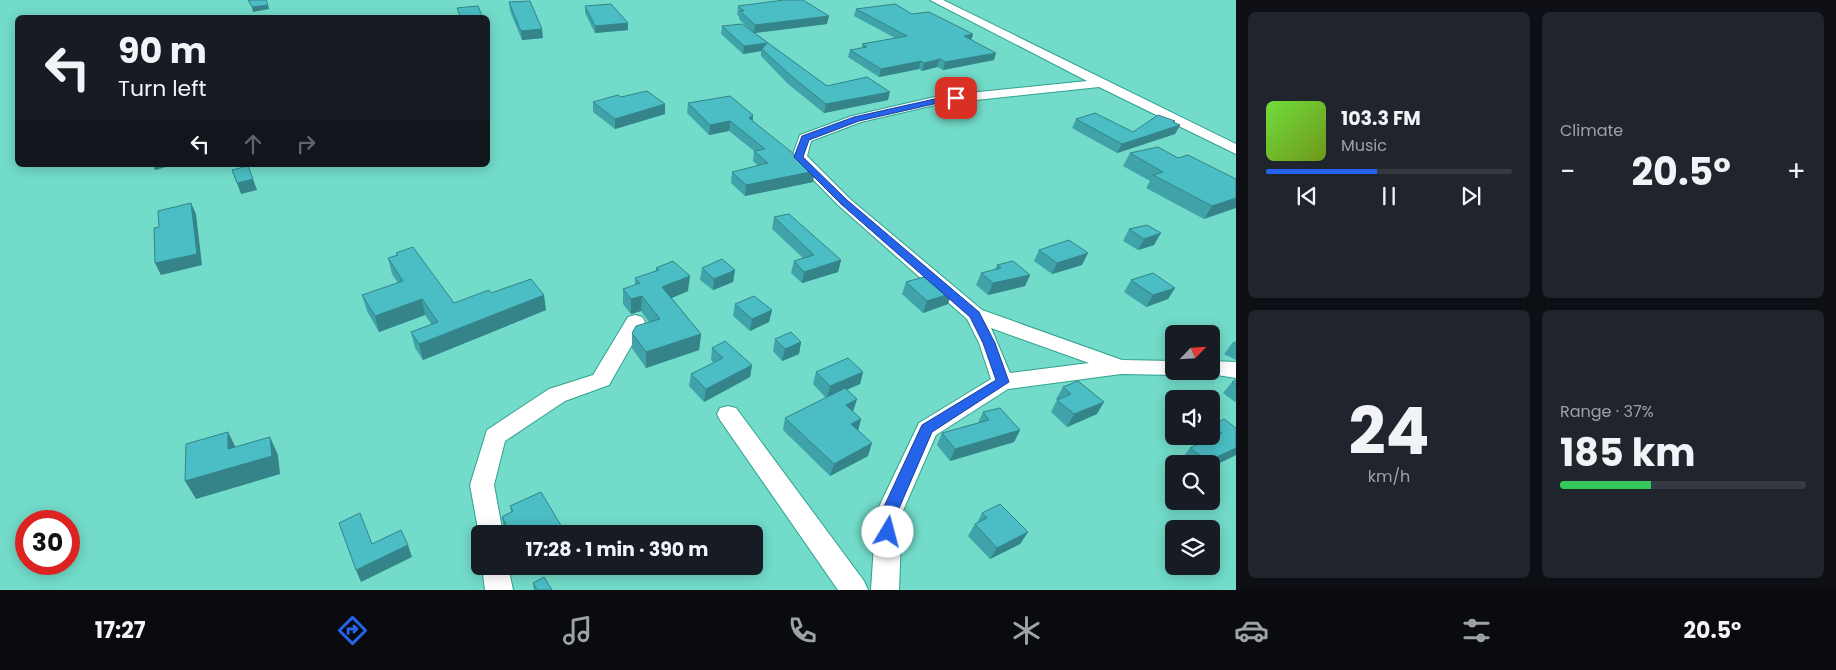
<!DOCTYPE html>
<meta charset="utf-8">
<style>
:root{--surface:#171b24;--page:#20242c;--text:#f1f3f6;--muted:#9ea1a6;--line:#363941;--accent:#2563eb}
body{margin:0;font-family:Poppins,sans-serif;background:var(--page);color:var(--text);height:100vh;display:flex;flex-direction:column;font-size:19px;white-space:nowrap}
*{box-sizing:border-box;margin:0}
p{font-size:16px;color:var(--muted)}
.icon{flex:none;width:28px;height:28px;fill:none;stroke:currentColor;stroke-width:2;stroke-linecap:round;stroke-linejoin:round}
.map{position:relative;flex:1;overflow:hidden}
.panel{display:flex;flex-direction:column;gap:12px;padding:12px;background:#0d0f14;width:600px}
.panel>*{flex:none}
.hud{position:absolute;left:15px;top:15px;width:475px;height:152px;border-radius:8px;box-shadow:0 2px 12px #0003;background:#171b24;color:var(--text);overflow:hidden}
.needle{width:32px;rotate:65deg}
.buttons{position:absolute;left:1165px;top:325px;display:grid;gap:10px}
.buttons a{display:grid;place-items:center;width:55px;height:55px;border-radius:8px;background:var(--surface);box-shadow:0 2px 12px #0003;font-size:25px}
.speed{position:absolute;left:15px;top:510px;display:flex;gap:10px;font-size:25px;font-weight:700;text-align:center}
.speed>*{display:grid;place-content:center;width:65px;height:65px;border-radius:50%;background:var(--surface);box-shadow:0 2px 12px #0003;line-height:1}
.speed .limit{border:8px solid #d22;background:#fff;color:#111}
.pin{position:absolute;display:grid;place-items:center;width:42px;height:42px;color:#fff;margin:-21px;border-radius:10px;box-shadow:0 2px 8px #0006}
.me{position:absolute;width:55px;margin:-28px;rotate:8deg;stroke-linejoin:round;filter:drop-shadow(0 0 4px #0008)}
.turn{display:flex;align-items:center;gap:18px;height:105px;padding:0 20px;font-size:22px}
.turn .icon{width:65px;height:65px;stroke-width:2.5}
.turn b{display:block;font-size:35px;line-height:42px}
.lanes{display:flex;align-items:center;height:48px;padding:0 20px;background:#0003;justify-content:center;gap:25px;direction:ltr}
.lanes .off{opacity:.35}
.big{font-size:38px;font-weight:700;line-height:1.1}
.panel .tile{flex:1;display:flex;flex-direction:column;justify-content:center;gap:8px;min-width:0;padding:0 18px;border-radius:8px;background:var(--page)}
.panel .dial{align-items:center;gap:0}
.dial b{font-size:65px;line-height:1}
.song{display:flex;align-items:center;gap:15px}
.cover{width:60px;height:60px;border-radius:8px;background:linear-gradient(135deg,hsl(100 70% 55%),hsl(80 70% 35%))}
.played{height:5px;border-radius:2px;background:linear-gradient(90deg,var(--accent) 45%,var(--line) 45%)}
.keys{display:flex;justify-content:space-around;direction:ltr}
.heat{display:flex;justify-content:space-between;align-items:center;font-size:28px;direction:ltr}
.charge{height:8px;border-radius:4px;background:linear-gradient(90deg,#34c759 37%,var(--line) 0)}
.panel .tiles{flex:1;display:grid;gap:12px;grid-template-columns:repeat(2,1fr)}
.trip{position:absolute;left:471px;top:525px;width:292px;height:50px;border-radius:8px;background:var(--surface);box-shadow:0 2px 12px #0003;font-weight:700;line-height:50px;text-align:center}
.dock{display:flex;height:80px;justify-content:space-around;align-items:center;background:#090b0e;color:var(--muted)}
.dock .icon{width:35px;height:35px}
.dock .selected{color:var(--accent)}
.dock b{font-size:22px;color:var(--text)}
main{display:flex;flex:1;min-height:0}
.map>svg:first-child{display:block}
.lines{fill:none;stroke-linecap:round;stroke-linejoin:round}
.minor-casing{stroke:#31a190;stroke-width:2}
.minor{fill:#fff;fill-rule:evenodd}
.wall{fill:#40a3a9}
.shaded-wall{fill:#348489}
.building{fill:#4bbdc4;stroke:#348489}
.route{fill:#2563eb;stroke:#184099}
</style>
<main>
<div class="map">
<svg width="1236" height="590" viewBox="0 0 1236 590">
<rect width="100%" height="100%" fill="#72dbc9"/>
<g class="lines">
<defs>
<path id="minor" d="M930,0H943L1236,144V154L1099,87L939,104L861,122L811,141L807,156L850,199L982,310L1122,360L1174,361V371H1183L1174,375L1121,374L1008,389L936,435L902,513L899,590H871L876,513L919,423L991,379L979,343L967,319L838,205L794,160L792,157L800,135L852,116L939,96L1087,81ZM991,328L1089,363L1010,373Z
M635,315L642,317L645,322L609,385L565,401L505,441L494,485L503,534H480V540L470,485L487,430L549,389L593,375L628,317Z
M1211,361L1236,362V378L1204,373L1202,371H1211Z
M728,406L736,408L864,581L868,590H838L720,420L717,414L720,408Z
M482,566H508L513,590H485Z"/>
</defs>
<use href="#minor" class="minor-casing"/>
<use href="#minor" class="minor"/>
</g>
<path class="wall" d="M509,2L543,38L522,40L510,11Z
M585,6L628,30L595,33L585,13Z
M738,6L827,24L755,33L827,86L888,100L824,113L788,84L761,56V51L743,54L721,34L722,26L751,31L739,19V16L737,15Z
M856,9L912,14L971,39L994,60L943,70L937,67L922,71L919,69L879,77L848,57L850,50L862,48V44L895,38L854,16Z
M621,97L665,114L615,129L593,112V102Z
M688,103L753,115V121L813,182L745,196L731,183L732,172L758,166L753,161L754,151L729,131L709,135L687,113Z
M1076,119L1133,132L1174,123L1180,125L1175,134L1117,153L1072,128Z
M1130,153L1178,158L1236,179L1204,219L1146,188L1150,181L1123,166Z
M774,217L841,260L838,272L802,283L791,273L794,261L803,258L772,229Z
M1129,229L1154,245L1138,250L1123,241Z
M1039,250L1082,265L1052,274L1034,261Z
M396,253L454,303L491,293L546,310L423,360L415,348L411,332L432,325L425,315L379,332L367,311L362,295L398,283L392,274L388,258L397,256Z
M997,265L1030,275L1025,286L988,295L976,285L981,273L995,270Z
M656,268L688,291L672,298L701,334L699,350L646,368L632,348V333L649,322L641,311L631,314L623,304V289L635,285V278L656,271Z
M702,268L735,270L733,282L713,290L700,280Z
M1131,280L1175,288L1168,299L1146,307L1124,292Z
M906,282L948,304L923,313L902,294Z
M735,304L772,310L769,322L750,331L733,316Z
M775,339L801,342L799,354L782,361L773,351Z
M1236,341V360L1224,354L1233,342Z
M712,348L752,365L750,377L704,402L689,386L691,374L714,363L711,360Z
M816,372H863L860,384L846,390L853,412L861,419L858,430L868,456L830,476L783,430L785,418L826,398L813,384Z
M1236,380V401L1235,402L1223,393L1232,382Z
M1063,387L1097,414L1067,427L1051,412L1057,400L1056,399Z
M983,412L1020,430L1014,442L950,461L937,445L942,433L978,423Z
M1211,425L1236,428V455L1211,467V464H1186L1181,460L1190,448L1206,440L1202,437L1203,436H1211Z
M510,506L566,534H506L504,529L502,517L511,512Z
M982,513L1028,532L1020,544L990,559L968,536L975,524L977,523Z
M533,583L552,590H534Z"/>
<path class="shaded-wall" d="M268,5L269,9L253,12L252,7Z
M829,16L827,24L754,33L755,25Z
M628,23V30L595,33V26Z
M542,29L543,38L522,40L521,31Z
M973,34L971,41L964,36Z
M767,43L762,49L761,51L743,54L744,46Z
M996,53L994,60L943,70L945,62Z
M940,59L937,67L922,71L924,63Z
M921,61L919,69L879,77L881,69Z
M890,92L888,100L824,113L826,104Z
M665,104V114L615,129V119Z
M753,115L752,125L749,118Z
M730,121L729,131L709,135L710,125Z
M1175,121L1171,128L1180,125L1175,134L1117,153L1122,144Z
M488,136L489,146H488Z
M153,165H170V166L155,170Z
M815,171L813,182L745,196L746,185Z
M253,179L257,190L241,194L237,183Z
M1236,198V208L1204,219L1212,206Z
M191,203L196,214L202,265L161,275L155,263Z
M1161,233L1154,245L1138,250L1144,239Z
M1088,253L1082,265L1052,274L1057,263Z
M841,260L838,272L802,283L804,272Z
M735,270L733,282L713,290L714,279Z
M1030,275L1025,286L988,295L993,283Z
M690,276L688,291L662,302V287Z
M1175,288L1168,299L1146,307L1153,295Z
M952,293L948,304L923,313L927,301Z
M544,295L546,310L423,360L419,344Z
M642,296L641,311L631,314V299Z
M422,299L425,315L379,332L375,316Z
M772,310L769,322L750,331L752,319Z
M701,334L699,350L646,368V352Z
M801,342L799,354L782,361L785,349Z
M752,365L750,377L704,402L706,389Z
M863,372L860,384L827,398L830,386Z
M857,399L853,412L846,405Z
M1104,402L1097,414L1067,427L1074,414Z
M861,419L858,431L851,424Z
M1020,430L1014,442L950,461L955,449Z
M228,432L237,450L270,437L278,455L280,474L196,499L185,481L228,449Z
M872,443L868,456L830,476L834,464Z
M1236,448V455L1211,467V464H1206L1208,461Z
M1028,532L1020,544L990,559L997,548Z
M408,545L412,557L361,582L356,570Z"/>
<path class="building" d="M248,0H266L268,5L252,7Z
M784,0H803L829,16L755,25L740,11H744L738,6Z
M530,1L542,29L521,31L509,2Z
M611,4L628,23L595,26L585,6Z
M895,4L912,14L929,12L973,34L964,36L996,53L945,62L940,59L924,63L921,61L881,69L850,50L867,47L862,44L907,36L856,9Z
M478,6L483,18H461L457,8Z
M742,24L827,86L867,77L890,92L826,104L790,75L762,49L767,43L744,46L722,26Z
M647,91L665,104L615,119L593,102L618,95L621,97Z
M730,96L753,115L749,118L815,171L746,185L732,172L768,163L754,151L765,149L730,121L710,125L688,103Z
M1095,113L1133,132L1158,115L1175,121L1173,122L1180,125L1122,144L1076,119Z
M1158,147L1178,158L1188,155L1236,179V198L1212,206L1153,175L1163,172L1130,153Z
M248,166L253,179L237,183L232,170Z
M191,203L197,254L155,263L154,228L159,227L158,211Z
M789,214L841,260L804,272L794,261L814,255L774,217Z
M1147,225L1161,233L1144,239L1129,229Z
M1069,240L1088,253L1057,263L1039,250Z
M413,247L454,303L489,290L491,293L531,279L544,295L419,344L411,332L438,322L422,299L375,316L362,295L403,281L388,258L398,255L396,253Z
M722,259L735,270L714,279L702,268Z
M673,261L690,276L662,287L701,334L646,352L632,333L636,326L660,319L642,296L631,299L623,289L640,283L635,278L659,270L656,268Z
M1013,261L1030,275L993,283L981,273L1001,268L997,265Z
M1153,273L1175,288L1153,295L1131,280Z
M931,275L952,293L927,301L906,282Z
M754,296L772,310L752,319L735,304Z
M791,332L801,342L785,349L775,339Z
M725,341L752,365L706,389L691,374L723,358L712,348Z
M848,358L863,372L830,386L816,372Z
M1236,380V385L1232,382Z
M1078,381L1104,402L1074,414L1057,400L1071,394L1063,387Z
M845,388L857,399L846,405L861,419L851,424L872,443L834,464L785,418Z
M1000,408L1020,430L955,449L942,433L989,420L983,412Z
M1224,419L1236,428V448L1208,461L1190,448L1222,433L1211,425Z
M228,432V449L270,437L272,456L185,481L186,444Z
M541,492L566,534H511L502,517L513,511L510,506Z
M1000,504L1028,532L997,548L975,524L987,518L982,513Z
M360,513L372,544L401,530L408,545L356,570L339,523Z
M544,577L552,590H537L533,583Z"/>
<path class="route" d="M959,96L960,98L859,121L809,140L803,157L847,200L979,312L995,343L1009,382L932,432L897,513L894,537L888,539L883,537L880,532L881,513L922,425L996,380L983,343L970,317L841,204L794,157L802,136L854,117L939,98Z"/>
</svg>
<div class="buttons">
<a><svg class="needle" viewBox="-14 -14 28 28"><path d="M0-13l5 13h-10z" fill="#e53935"/><path d="M0 13l5-13h-10z" fill="#9ea1a6"/></svg></a>
<a><svg class="icon" aria-label="sound" viewBox="0 0 24 24"><path d="M4 9h4l5-4v14l-5-4H4zM17 9q2 3 0 6"/></svg></a>
<a><svg class="icon" aria-label="search" viewBox="0 0 24 24"><circle cx="10" cy="10" r="6"/><path d="M15 15l6 6"/></svg></a>
<a><svg class="icon" aria-label="layers" viewBox="0 0 24 24"><path d="M12 4l9 5-9 5-9-5zM3 14l9 5 9-5"/></svg></a>
</div>
<div class="speed"><div class="limit">30</div></div>
<div class="pin" style="left:956px;top:98px;background:#d93025"><svg class="icon" aria-label="arrive" viewBox="0 0 24 24"><path d="M6 21V4h12l-3 4 3 4H6"/></svg></div>
<svg class="me" style="left:888px;top:532px" viewBox="-20 -20 40 40"><circle r="19" fill="#fff"/><path d="M0-13L10 11 0 6-10 11z" fill="#2563eb"/></svg>
<div class="trip">17:28 · 1 min · 390 m</div>
<div class="hud">
<div class="turn"><svg class="icon" aria-label="left" viewBox="0 0 24 24"><path d="M17 20v-9H6M10 6l-5 5 5 5"/></svg><div><b>90 m</b>Turn left</div></div>
<div class="lanes"><svg class="icon" aria-label="left" viewBox="0 0 24 24"><path d="M17 20v-9H6M10 6l-5 5 5 5"/></svg><svg class="icon off" aria-label="ahead" viewBox="0 0 24 24"><path d="M12 20V5M6 11l6-6 6 6"/></svg><svg class="icon off" aria-label="right" viewBox="0 0 24 24"><path d="M7 20v-9h11M14 6l5 5-5 5"/></svg></div>
</div>
</div>
<section class="panel">
<div class="tiles">
<div class="tile">
<div class="song"><i class="cover"></i><div><b>103.3 FM</b><p>Music</p></div></div>
<div class="played"></div>
<div class="keys"><svg class="icon" aria-label="previous" viewBox="0 0 24 24"><path d="M18 5L8 12l10 7zM5 5v14"/></svg><svg class="icon" aria-label="pause" viewBox="0 0 24 24"><path d="M8 5v14M16 5v14"/></svg><svg class="icon" aria-label="next" viewBox="0 0 24 24"><path d="M6 5l10 7-10 7zM19 5v14"/></svg></div>
</div>
<div class="tile"><p>Climate</p>
<div class="heat"><a>−</a><b class="big">20.5°</b><a>+</a></div>
</div>
<div class="tile dial"><b>24</b><p>km/h</p></div>
<div class="tile"><p>Range · 37%</p><b class="big">185 km</b><div class="charge"></div></div>
</div>
</section>
</main>
<nav class="dock">
<b>17:27</b>
<svg class="icon selected" aria-label="directions" viewBox="0 0 24 24"><path d="M12 3l9 9-9 9-9-9zM9 14v-3h6M13 9l2 2-2 2"/></svg>
<svg class="icon" aria-label="music" viewBox="0 0 24 24"><path d="M9 18V5l10-2v13"/><circle cx="6" cy="18" r="3"/><circle cx="16" cy="16" r="3"/></svg>
<svg class="icon" aria-label="phone" viewBox="0 0 24 24"><path d="M5 4h4l2 5-3 2q2 4 5 5l2-3 5 2v4C11 20 4 13 5 4z"/></svg>
<svg class="icon" aria-label="climate" viewBox="0 0 24 24"><path d="M12 3v18M4 7l16 10M4 17L20 7"/></svg>
<svg class="icon" aria-label="car" viewBox="0 0 24 24"><path d="M5 17H2v-5l4-1 3-4h7l3 4 3 1v5h-3M9 17h6M6 11h13"/><circle cx="7" cy="17" r="2"/><circle cx="17" cy="17" r="2"/></svg>
<svg class="icon" aria-label="filters" viewBox="0 0 24 24"><path d="M4 7h16M4 17h16"/><circle cx="9" cy="7" r="2"/><circle cx="15" cy="17" r="2"/></svg>
<b>20.5°</b>
</nav>
